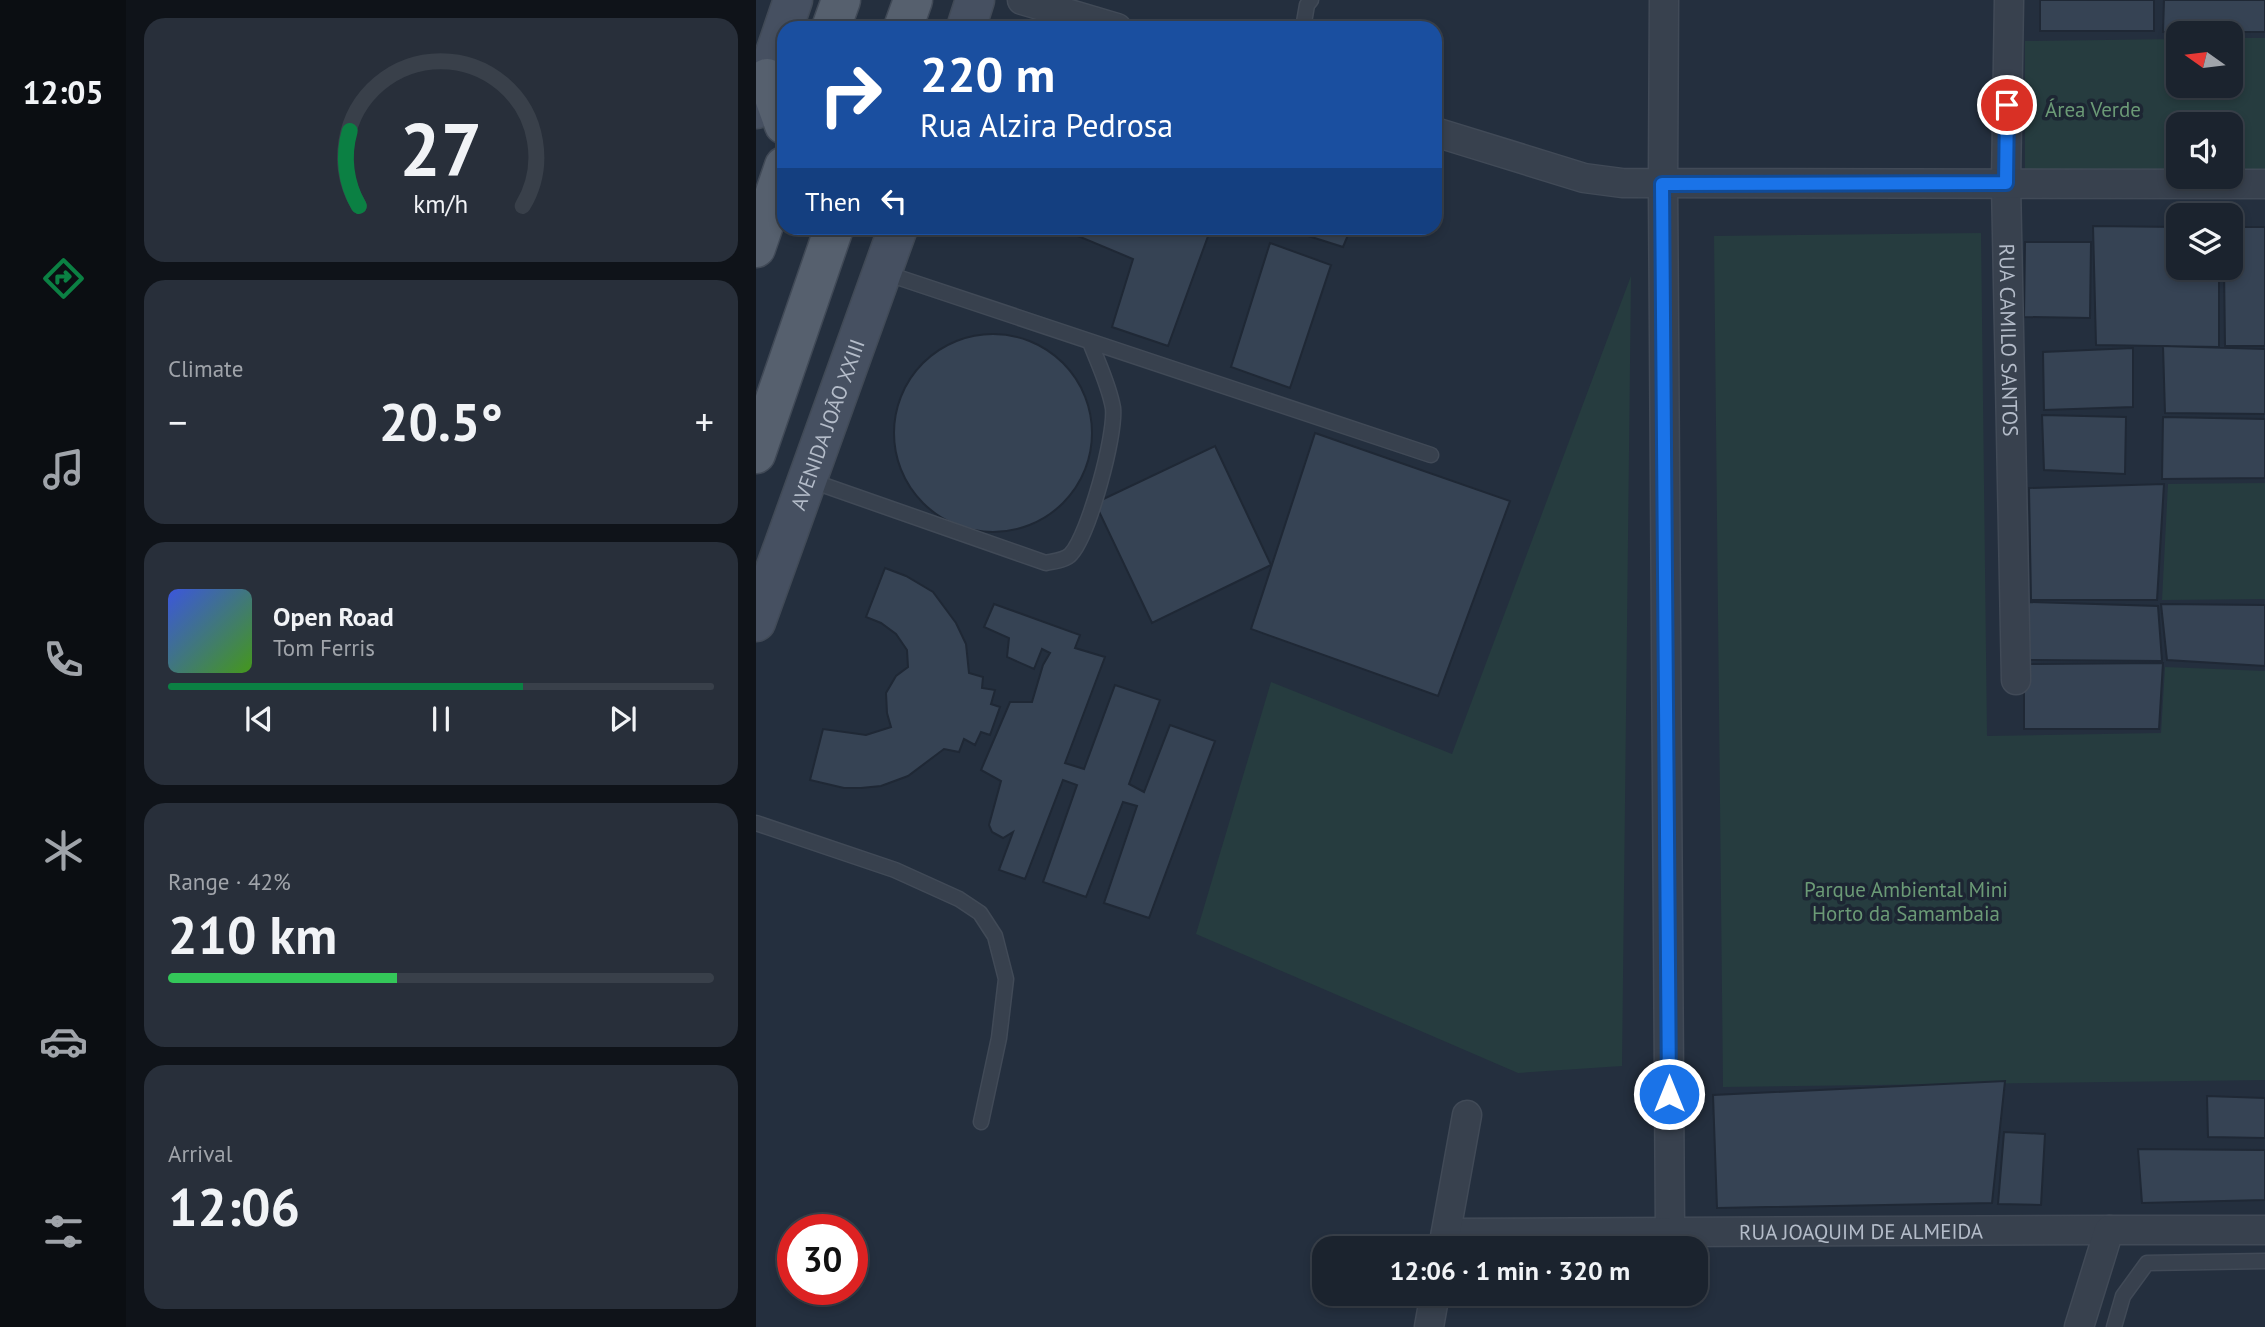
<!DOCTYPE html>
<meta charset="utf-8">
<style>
:root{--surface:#1b232e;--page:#282f3a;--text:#f1f3f6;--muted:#a0a4aa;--line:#39404a;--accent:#0b8043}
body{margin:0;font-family:"PT Sans",sans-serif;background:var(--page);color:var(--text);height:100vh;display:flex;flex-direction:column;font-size:26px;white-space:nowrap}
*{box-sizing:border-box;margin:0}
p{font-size:23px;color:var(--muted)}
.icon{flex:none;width:38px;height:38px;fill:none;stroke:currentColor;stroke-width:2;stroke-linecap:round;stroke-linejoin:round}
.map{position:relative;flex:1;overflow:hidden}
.details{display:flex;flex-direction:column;gap:18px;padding:18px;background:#0f1319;width:630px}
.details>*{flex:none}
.guide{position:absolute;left:21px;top:21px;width:665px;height:214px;border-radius:21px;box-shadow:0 4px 10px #0003,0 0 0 2px var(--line);background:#1a4fa0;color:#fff;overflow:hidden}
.needle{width:46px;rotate:284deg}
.fabs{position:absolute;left:1410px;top:21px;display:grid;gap:14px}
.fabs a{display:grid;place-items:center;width:77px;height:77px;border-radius:14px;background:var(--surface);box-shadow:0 4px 10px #0003,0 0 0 2px var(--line);font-size:35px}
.speed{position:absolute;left:21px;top:1214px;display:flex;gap:14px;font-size:35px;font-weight:700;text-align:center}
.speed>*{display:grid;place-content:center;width:91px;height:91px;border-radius:50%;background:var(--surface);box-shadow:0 4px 10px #0003,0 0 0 2px var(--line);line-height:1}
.speed .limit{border:10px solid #d22;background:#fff;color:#111}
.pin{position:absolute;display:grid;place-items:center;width:60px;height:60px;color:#fff;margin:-30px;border:4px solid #fff;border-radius:50%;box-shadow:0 2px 7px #0007}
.me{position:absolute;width:77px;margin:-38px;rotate:0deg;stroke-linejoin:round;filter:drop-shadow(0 0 5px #0008)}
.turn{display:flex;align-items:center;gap:24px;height:147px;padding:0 28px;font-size:32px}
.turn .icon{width:91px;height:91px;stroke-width:2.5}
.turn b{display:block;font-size:49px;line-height:60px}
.then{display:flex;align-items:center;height:66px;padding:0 28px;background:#0003;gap:14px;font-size:26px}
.big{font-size:52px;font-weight:700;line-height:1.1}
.details .widget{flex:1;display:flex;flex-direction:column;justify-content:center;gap:10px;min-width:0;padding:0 24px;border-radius:21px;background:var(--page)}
.details .dial{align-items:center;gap:0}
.dial svg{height:182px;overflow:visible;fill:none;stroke:var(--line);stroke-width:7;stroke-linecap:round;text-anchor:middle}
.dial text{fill:var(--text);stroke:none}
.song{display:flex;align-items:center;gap:21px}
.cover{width:84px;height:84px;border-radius:10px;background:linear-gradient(135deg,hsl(230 70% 55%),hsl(100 70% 35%))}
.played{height:7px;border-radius:4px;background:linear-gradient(90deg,var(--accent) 65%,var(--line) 65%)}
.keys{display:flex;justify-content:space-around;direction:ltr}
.heat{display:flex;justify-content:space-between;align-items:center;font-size:38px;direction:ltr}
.charge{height:10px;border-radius:5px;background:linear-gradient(90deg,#34c759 42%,var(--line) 0)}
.trip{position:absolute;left:556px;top:1236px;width:396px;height:70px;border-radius:21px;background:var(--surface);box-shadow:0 4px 10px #0003,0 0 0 2px var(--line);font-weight:700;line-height:70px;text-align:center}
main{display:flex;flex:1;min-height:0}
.tab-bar{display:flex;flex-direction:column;width:126px;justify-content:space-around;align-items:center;background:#0b0e12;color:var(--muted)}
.tab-bar .icon{width:49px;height:49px}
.tab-bar .current{color:var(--accent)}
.tab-bar b{font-size:32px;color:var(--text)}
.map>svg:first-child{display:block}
.green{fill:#263c3f}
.building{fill:#364354;stroke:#1f2835;stroke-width:2}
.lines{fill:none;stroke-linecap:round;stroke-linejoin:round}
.lane-casing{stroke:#414a57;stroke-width:17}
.street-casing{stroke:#414a57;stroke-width:31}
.secondary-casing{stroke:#414a57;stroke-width:41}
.primary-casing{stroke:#414a57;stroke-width:41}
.lane{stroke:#38414e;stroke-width:14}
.street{stroke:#38414e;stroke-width:28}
.secondary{stroke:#465061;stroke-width:38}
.primary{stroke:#56606e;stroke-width:38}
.route-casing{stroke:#114b97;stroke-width:18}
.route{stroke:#1a73e8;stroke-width:12}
.labels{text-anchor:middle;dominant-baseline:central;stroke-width:7;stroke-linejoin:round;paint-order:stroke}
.park-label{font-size:21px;fill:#6b9a76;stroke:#1d2633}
.street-label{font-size:21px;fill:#b4bcc9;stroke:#1d2633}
</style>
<main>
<nav class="tab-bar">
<b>12:05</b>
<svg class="icon current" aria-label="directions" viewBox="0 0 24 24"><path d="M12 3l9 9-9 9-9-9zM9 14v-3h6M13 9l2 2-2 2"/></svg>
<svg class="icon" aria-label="music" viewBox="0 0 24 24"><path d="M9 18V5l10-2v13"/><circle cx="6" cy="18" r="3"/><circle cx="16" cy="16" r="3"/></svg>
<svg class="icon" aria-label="phone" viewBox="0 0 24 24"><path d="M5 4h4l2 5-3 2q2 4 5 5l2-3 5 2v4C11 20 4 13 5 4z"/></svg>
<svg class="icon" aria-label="climate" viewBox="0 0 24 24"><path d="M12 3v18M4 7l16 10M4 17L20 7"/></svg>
<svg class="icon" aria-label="car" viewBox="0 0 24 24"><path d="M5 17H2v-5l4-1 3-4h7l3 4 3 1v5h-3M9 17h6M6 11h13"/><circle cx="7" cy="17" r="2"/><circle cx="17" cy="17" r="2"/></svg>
<svg class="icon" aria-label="filters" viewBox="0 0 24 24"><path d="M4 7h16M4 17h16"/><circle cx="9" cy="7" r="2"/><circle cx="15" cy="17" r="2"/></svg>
</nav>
<section class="details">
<div class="widget dial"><svg viewBox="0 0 100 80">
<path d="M14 69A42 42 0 1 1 86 69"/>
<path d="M14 69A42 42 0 0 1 10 36" stroke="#0b8043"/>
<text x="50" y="56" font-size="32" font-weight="700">27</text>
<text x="50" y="72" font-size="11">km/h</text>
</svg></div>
<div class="widget"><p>Climate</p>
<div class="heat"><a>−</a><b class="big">20.5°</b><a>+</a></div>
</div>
<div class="widget">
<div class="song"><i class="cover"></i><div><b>Open Road</b><p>Tom Ferris</p></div></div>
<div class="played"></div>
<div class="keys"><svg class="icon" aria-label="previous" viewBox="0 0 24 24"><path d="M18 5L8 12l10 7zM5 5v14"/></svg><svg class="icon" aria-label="pause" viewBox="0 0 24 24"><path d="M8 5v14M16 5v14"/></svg><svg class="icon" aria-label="next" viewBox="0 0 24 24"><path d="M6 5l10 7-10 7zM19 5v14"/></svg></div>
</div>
<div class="widget"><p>Range · 42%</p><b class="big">210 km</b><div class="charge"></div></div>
<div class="widget"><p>Arrival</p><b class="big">12:06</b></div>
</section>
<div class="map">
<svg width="1509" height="1327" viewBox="0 0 1509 1327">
<rect width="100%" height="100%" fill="#242f3e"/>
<path class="green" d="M1475,38H1509V172L1475,173V124H1423V174L1269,179V41L1423,39V86H1475Z
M1225,233L1231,736L1405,733L1409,667L1509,671V1080L967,1087L958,236Z
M875,276L866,1066L762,1073L440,934L515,682L696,754Z
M1509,483V599L1406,600L1412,484Z"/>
<path class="building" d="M1284,0H1398V31H1284Z
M1408,0H1509V32H1407Z
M1337,226L1423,227V268H1463V347L1340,345Z
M1475,227H1509V346H1469L1468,268H1475Z
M319,228H455L412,346L356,327L377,259L317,234Z
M527,228H595L587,247Z
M1269,242H1335L1334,318L1268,317Z
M514,243L575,265L534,388L475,367Z
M138 433a99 99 0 1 1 198 0a99 99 0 1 1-198 0Z
M1407,346L1509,349V414L1409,413Z
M1377,348V407L1288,410L1287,352Z
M1286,415L1370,417L1369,474L1288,470Z
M1407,417L1509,419V478L1406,479Z
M559,433L754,501L682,696L495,629Z
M459,446L515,565L396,623L339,503Z
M1408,484L1401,600H1275L1273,488Z
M129,568L150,576L177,592L200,623L210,644L213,673L227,677L226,688L239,690L235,704L244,707L234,735L225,732L219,745L208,739L203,752L188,749L152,776L125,786L105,788H88L54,780L67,729L110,735L135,727L131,713L130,693L140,676L152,667L151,650L140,634L125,623L110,617Z
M1273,602L1402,606L1406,661L1269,660Z
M238,604L324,635L319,648L349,657L309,763L328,769L359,685L404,700L373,784L388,792L414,725L459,741L393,918L348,903L381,806L367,802L330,897L287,882L321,785L307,780L269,879L243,870L257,832L247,838L236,832L233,825L245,781L225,770L254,702H276L287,665L294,653L286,649L278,669L251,657L253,638L228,627Z
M1405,604L1509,605V666L1411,660Z
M1407,663L1403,729H1268V664Z
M1249,1081L1236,1203L961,1208L957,1095Z
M1451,1096L1509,1098V1138L1452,1137Z
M1248,1132L1289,1134L1285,1205L1242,1204Z
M1382,1149L1509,1150V1200L1386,1203Z"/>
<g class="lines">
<defs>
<path id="lane" d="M547,28L551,5L555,0
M129,273L675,455
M53,480L290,563C299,561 310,560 315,554C333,534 360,435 357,408C353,385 342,363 334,342
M0,823L139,870L203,899L224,913L239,936L250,979L243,1038L225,1122
M1358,1327L1367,1296L1391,1263L1509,1261"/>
<g id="street">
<path d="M266,0L361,28"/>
<path d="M908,0L907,184L914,1231"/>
<path id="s1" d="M1253,0L1250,183L1260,680"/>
<path d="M679,132L828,178L866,183L1509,184"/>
<path id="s2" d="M690,1233L1353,1230"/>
<path d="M687,1248L711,1115"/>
<path d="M673,1327L679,1293"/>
<path d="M1323,1327L1353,1230H1509"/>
</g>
<g id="secondary">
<path d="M210,28L219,0"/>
<path d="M0,109L37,0"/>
<path id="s3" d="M0,622L142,228"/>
</g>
<path id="primary" d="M75,28L85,0
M147,28L157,0
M11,78L28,125
M0,248L28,166
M0,454L78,228"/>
</defs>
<use href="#lane" class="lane-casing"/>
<use href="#street" class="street-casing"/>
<use href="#secondary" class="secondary-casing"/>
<use href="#primary" class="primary-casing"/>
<use href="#lane" class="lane"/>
<use href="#street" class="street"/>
<use href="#secondary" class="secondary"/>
<use href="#primary" class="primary"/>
</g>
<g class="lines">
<defs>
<path id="route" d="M913,1094L906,184L1250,183L1251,105"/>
</defs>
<use href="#route" class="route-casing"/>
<use href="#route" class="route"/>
</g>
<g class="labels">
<g class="park-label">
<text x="1337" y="109">Área Verde</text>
<text x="1150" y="889">Parque Ambiental Mini<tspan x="1150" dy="24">Horto da Samambaia</tspan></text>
</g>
<g class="street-label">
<text stroke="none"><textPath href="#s1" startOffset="340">RUA CAMILO SANTOS</textPath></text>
<text stroke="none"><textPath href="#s3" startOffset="210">AVENIDA JOÃO XXIII</textPath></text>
<text stroke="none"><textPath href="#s2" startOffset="415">RUA JOAQUIM DE ALMEIDA</textPath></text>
</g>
</g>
</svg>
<div class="fabs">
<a><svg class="needle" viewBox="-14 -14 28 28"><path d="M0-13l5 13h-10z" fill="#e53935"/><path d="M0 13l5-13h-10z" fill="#a0a4aa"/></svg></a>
<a><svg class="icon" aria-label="sound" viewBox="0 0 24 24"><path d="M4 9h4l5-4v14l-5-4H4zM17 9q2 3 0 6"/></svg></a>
<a><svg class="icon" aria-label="layers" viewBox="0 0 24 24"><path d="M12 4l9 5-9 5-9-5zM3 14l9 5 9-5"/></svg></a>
</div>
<div class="speed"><div class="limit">30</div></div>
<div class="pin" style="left:1251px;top:105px;background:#d93025"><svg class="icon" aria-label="arrive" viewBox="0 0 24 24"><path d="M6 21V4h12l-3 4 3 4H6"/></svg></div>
<svg class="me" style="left:913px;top:1094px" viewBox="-20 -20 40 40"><circle r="17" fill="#1a73e8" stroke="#fff" stroke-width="3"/><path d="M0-11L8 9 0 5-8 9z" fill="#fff"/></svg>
<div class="trip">12:06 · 1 min · 320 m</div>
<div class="guide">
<div class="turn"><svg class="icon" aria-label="right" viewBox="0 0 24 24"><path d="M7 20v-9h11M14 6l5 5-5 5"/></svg><div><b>220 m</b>Rua Alzira Pedrosa</div></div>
<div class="then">Then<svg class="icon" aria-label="left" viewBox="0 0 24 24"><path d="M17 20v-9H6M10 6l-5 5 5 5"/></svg></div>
</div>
</div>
</main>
